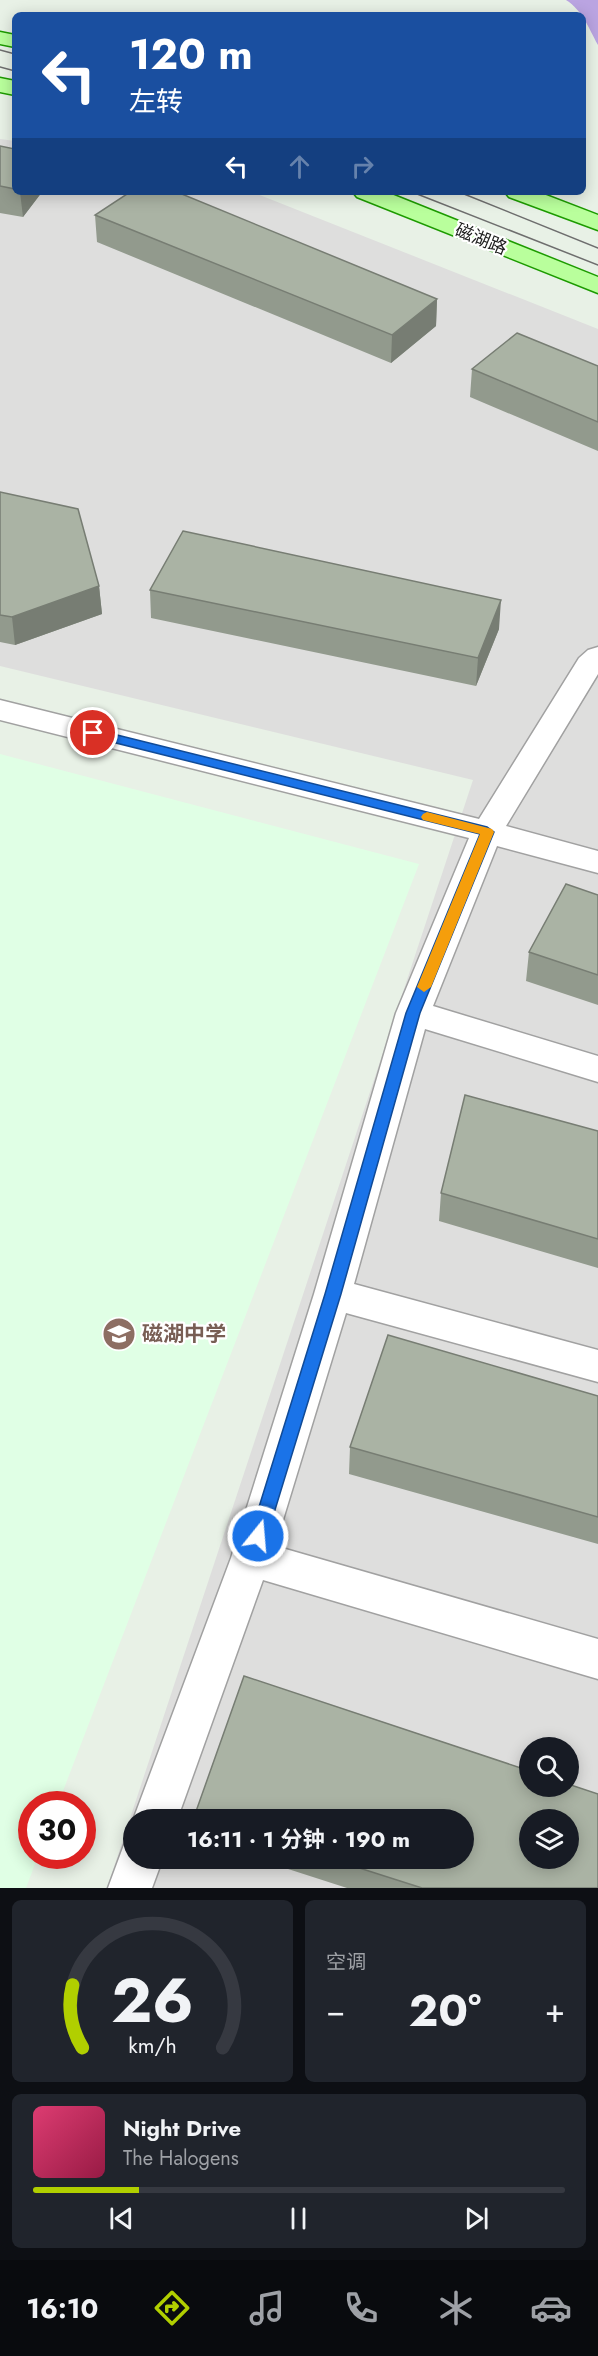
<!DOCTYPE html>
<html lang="zh">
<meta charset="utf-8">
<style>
:root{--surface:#171b24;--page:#20242c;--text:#f1f3f6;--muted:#9ea1a6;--line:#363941;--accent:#b1cf00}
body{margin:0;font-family:Jost,"Noto Sans SC",sans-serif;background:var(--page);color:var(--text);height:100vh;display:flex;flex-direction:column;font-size:22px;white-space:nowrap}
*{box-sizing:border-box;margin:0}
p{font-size:20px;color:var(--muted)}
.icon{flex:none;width:33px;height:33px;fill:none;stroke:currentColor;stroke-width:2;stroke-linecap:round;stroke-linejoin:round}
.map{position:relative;height:1888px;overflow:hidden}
.drawer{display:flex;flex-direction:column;gap:12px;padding:12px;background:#0d0f14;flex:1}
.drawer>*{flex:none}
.banner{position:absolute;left:12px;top:12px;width:574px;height:183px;border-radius:9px;box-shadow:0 3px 15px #0003;background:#1a4fa0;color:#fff;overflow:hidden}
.buttons{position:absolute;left:519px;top:1737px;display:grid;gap:12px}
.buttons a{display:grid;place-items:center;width:60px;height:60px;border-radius:50%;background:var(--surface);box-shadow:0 3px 15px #0003;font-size:30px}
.speed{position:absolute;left:18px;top:1791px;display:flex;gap:12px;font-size:30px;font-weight:700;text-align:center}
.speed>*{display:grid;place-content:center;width:78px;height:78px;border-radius:50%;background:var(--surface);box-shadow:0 3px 15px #0003;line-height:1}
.speed .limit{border:9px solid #d22;background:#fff;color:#111}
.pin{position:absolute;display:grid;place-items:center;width:51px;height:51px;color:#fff;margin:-26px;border:3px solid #fff;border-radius:50%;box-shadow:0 2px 6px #0007}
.me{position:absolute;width:66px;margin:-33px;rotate:17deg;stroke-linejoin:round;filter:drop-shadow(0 0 4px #0008)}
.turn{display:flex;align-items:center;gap:21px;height:126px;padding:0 18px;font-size:27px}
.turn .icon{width:78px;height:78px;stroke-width:2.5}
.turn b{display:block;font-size:42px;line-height:51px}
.lanes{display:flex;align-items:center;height:57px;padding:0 18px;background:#0003;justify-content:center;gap:30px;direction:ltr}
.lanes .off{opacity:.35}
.big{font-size:45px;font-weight:700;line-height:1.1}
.drawer .widget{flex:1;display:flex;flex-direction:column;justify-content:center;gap:9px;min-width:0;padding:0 21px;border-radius:9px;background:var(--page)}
.drawer .dial{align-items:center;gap:0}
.dial svg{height:156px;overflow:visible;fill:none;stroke:var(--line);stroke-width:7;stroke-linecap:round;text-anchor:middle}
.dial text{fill:var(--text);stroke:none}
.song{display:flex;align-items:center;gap:18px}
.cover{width:72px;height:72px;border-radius:9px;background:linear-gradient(135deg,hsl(340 70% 55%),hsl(340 70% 35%))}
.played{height:6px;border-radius:3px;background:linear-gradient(90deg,var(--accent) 20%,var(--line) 20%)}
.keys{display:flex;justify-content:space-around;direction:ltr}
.heat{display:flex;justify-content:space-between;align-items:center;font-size:33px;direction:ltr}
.drawer .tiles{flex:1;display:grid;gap:12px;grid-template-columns:1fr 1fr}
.widget:last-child{grid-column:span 2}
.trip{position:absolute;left:123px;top:1809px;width:351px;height:60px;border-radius:30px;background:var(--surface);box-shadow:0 3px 15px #0003;font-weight:700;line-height:60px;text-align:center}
.dock{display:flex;height:96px;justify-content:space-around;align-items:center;background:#090b0e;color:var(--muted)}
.dock .icon{width:42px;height:42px}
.dock .current{color:var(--accent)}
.dock b{font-size:27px;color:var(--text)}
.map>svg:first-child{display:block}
.residential{fill:#dededd;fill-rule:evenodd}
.education{fill:#e0ffe5}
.water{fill:#baa4e1}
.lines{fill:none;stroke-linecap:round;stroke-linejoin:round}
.street-casing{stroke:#a1a1a1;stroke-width:3}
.primary-casing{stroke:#1d9b00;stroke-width:3}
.street{fill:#fff;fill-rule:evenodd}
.primary{fill:#b9ff9c;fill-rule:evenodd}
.tram{stroke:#6e6e6e;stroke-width:1.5}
.wall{fill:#929a8d;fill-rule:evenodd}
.shaded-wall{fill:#777d73}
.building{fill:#aab3a4;stroke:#777d73;stroke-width:1.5;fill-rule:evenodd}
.route{fill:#1a73e8;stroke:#114b97;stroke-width:1.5}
.slow{fill:#f59e0b}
.labels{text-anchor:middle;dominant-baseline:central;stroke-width:4.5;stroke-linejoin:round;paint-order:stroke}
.far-street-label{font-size:18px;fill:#202020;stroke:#fff}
.education-label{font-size:21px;font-weight:bold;fill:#785e54;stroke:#fff;text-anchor:start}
</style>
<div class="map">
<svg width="598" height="1888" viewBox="0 0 598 1888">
<rect width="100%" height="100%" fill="#e8f1e6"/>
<path class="residential" d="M0,139L15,141V192H252L598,329V1888H107L473,780L0,666ZM530,1748H568V1786H530ZM134,1820H464V1858H134ZM530,1820H568V1858H530Z"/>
<path class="education" d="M0,754L419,864L58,1804H32V1856H38L26,1888H0Z"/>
<path class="water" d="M566,0H598V45C588,27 583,11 566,0Z"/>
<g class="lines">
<defs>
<path id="street" d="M598,647V674L506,826L598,851V873L497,846L433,1006L598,1056V1082L425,1029L354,1284L598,1350V1382L346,1313L275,1546L598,1639V1679L263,1580L177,1820H134V1821L133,1820L231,1558L314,1294L396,1013L469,838L0,720V700L479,819L579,658L588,650Z
M134,1839V1858H163L152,1888H108L125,1842Z"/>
<path id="primary" d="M0,32L15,35V47L0,44Z
M0,78L15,81V95L0,92Z
M353,192H386L598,277V293L357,197Z
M505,192H538L598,215V230L509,197Z"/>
</defs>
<use href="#street" class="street-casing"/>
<use href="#primary" class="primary-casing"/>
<use href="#street" class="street"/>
<use href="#primary" class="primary"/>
<path class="tram" d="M0,50L15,54
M0,67L15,71
M412,192L598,265
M459,192L598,248"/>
</g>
<path class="wall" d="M0,146L15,149V192H42L23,217L0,213Z
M95,215L437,299L436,326L391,363L97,242Z
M598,366V451L470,397L472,369Z
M0,492L99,586L102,614L15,645L0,642Z
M150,590L499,629L476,686L151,618Z
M598,895V1005L526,981L529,952Z
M598,1131V1268L439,1221L441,1193Z
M598,1396V1544L349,1474L350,1447Z
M244,1676L530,1771V1786H568V1784L598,1794V1888H347L254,1858H464V1820H195L194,1817ZM530,1820H568V1858H530Z"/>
<path class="shaded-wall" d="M20,192H42L23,217Z
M437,299L436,326L391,363L392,335Z
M99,586L102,614L15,645L12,617Z
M501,600L499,629L476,686L478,658Z"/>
<path class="building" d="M0,146L15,149V189L0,186Z
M130,192H177L437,299L392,335L95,215Z
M517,333L598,366V422L472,369Z
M0,492L78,509L99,586L12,617L0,615Z
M183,531L501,600L478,658L150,590Z
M566,884L598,895V975L529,952Z
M465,1095L598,1131V1239L441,1193Z
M388,1335L598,1396V1517L350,1447Z
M244,1676L530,1771V1786H568V1784L598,1794V1888H422L328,1858H464V1820H203L194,1817ZM530,1820H568V1858H530Z"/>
<path class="route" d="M93,729L487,827L494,832L420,1013L341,1294L267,1536L264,1541L258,1544L252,1541L250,1536L325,1294L406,1013L480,834L88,736L87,733Z"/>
<path class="slow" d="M427,812L492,829L494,832L431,987L424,992L417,987L480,834L423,820L421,817L423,814Z"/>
<defs>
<symbol id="school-disc" viewBox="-11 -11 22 22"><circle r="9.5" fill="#8d6e63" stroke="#fff"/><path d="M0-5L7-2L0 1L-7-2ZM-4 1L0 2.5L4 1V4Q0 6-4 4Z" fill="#fff"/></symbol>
</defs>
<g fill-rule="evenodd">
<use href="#school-disc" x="100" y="1315" width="38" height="38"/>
</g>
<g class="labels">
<g class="far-street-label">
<text transform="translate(481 239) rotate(22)">磁湖路</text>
</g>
<g class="education-label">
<text x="142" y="1334">磁湖中学</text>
</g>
</g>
</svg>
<div class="buttons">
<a><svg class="icon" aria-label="search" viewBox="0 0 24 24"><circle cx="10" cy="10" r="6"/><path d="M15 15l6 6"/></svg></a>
<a><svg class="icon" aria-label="layers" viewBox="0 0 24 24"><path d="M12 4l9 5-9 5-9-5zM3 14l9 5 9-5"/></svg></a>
</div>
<div class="speed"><div class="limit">30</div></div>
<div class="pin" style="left:93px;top:733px;background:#d93025"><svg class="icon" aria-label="arrive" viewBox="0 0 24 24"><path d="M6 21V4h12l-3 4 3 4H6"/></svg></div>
<svg class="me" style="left:258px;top:1536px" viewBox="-20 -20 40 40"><circle r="17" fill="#1a73e8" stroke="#fff" stroke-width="3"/><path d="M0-11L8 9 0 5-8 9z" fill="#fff"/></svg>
<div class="trip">16:11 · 1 分钟 · 190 m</div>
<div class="banner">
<div class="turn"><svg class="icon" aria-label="left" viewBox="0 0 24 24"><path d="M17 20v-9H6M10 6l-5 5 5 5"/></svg><div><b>120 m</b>左转</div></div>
<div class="lanes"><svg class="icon" aria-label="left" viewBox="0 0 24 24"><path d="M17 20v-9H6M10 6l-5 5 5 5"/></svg><svg class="icon off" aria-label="ahead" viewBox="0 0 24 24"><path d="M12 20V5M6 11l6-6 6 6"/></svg><svg class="icon off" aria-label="right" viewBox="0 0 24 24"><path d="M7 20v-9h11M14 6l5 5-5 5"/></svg></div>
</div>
</div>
<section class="drawer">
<div class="tiles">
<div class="widget dial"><svg viewBox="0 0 100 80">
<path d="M14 69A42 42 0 1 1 86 69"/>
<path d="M14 69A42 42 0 0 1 9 37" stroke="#b1cf00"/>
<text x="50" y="56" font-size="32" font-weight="700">26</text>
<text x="50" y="72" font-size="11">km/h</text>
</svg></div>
<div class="widget"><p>空调</p>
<div class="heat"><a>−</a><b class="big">20°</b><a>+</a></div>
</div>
<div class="widget">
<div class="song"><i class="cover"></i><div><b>Night Drive</b><p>The Halogens</p></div></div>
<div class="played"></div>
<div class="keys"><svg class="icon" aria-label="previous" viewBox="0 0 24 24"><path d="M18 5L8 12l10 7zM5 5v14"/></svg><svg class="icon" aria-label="pause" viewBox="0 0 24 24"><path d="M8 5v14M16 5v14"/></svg><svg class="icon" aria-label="next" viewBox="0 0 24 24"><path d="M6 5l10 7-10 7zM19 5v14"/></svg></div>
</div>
</div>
</section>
<nav class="dock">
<b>16:10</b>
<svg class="icon current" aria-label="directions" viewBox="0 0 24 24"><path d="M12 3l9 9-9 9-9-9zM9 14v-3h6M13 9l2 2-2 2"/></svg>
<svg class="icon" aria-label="music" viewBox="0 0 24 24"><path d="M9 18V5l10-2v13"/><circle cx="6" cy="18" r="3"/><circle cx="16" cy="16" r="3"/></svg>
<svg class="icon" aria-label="phone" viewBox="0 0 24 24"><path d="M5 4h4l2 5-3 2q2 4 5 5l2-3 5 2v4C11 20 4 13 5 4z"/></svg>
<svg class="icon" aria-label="climate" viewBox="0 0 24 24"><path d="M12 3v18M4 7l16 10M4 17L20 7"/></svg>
<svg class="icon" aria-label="car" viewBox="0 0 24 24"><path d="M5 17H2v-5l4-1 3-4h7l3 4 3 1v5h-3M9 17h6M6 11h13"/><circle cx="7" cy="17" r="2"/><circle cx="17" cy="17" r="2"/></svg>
</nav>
